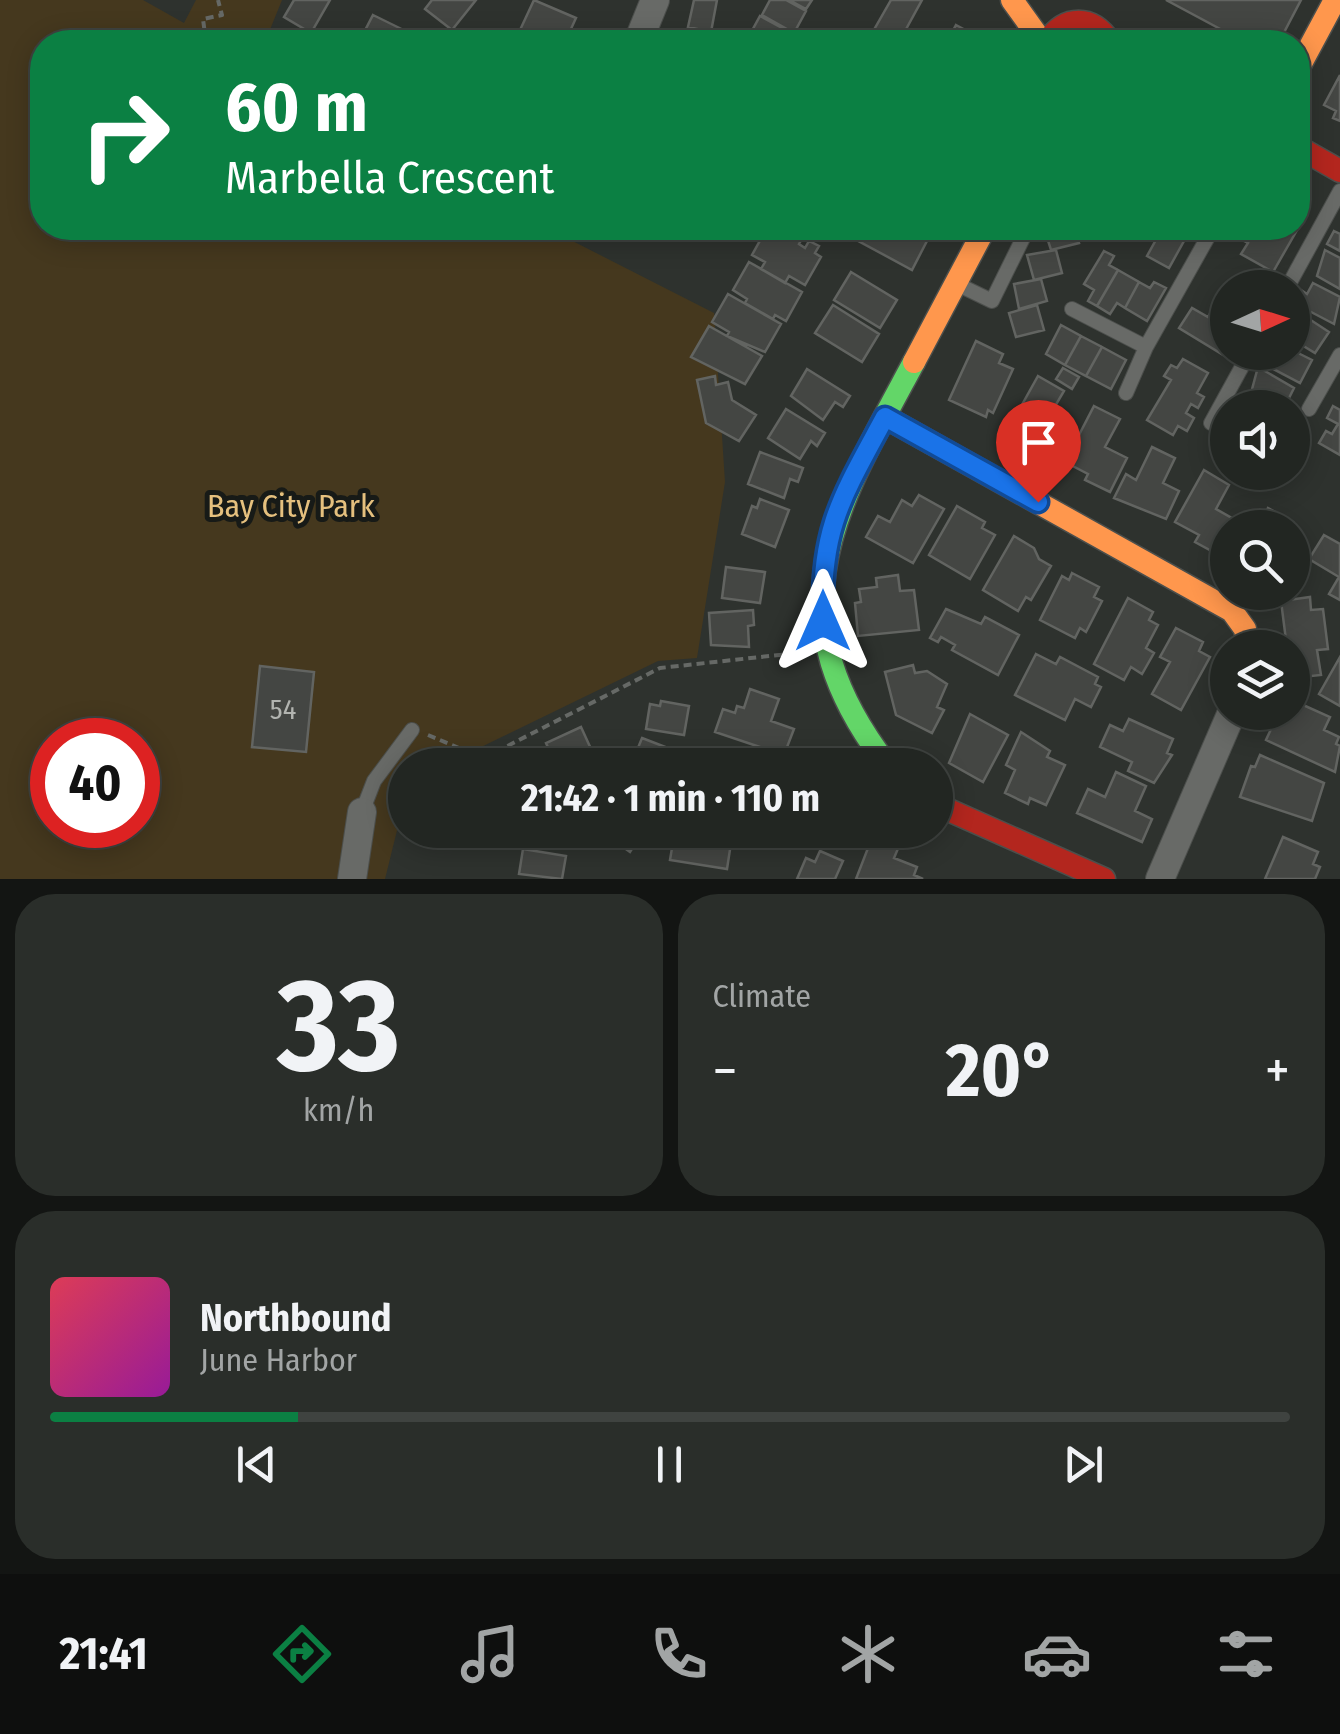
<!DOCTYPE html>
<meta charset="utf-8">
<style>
:root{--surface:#222622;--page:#2a2e2a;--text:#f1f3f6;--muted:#a2a5a5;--line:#3f4340;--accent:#0b8043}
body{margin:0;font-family:"Fira Sans Condensed",sans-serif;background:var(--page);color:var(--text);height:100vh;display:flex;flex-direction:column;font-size:38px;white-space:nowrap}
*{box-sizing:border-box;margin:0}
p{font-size:32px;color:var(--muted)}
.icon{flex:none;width:55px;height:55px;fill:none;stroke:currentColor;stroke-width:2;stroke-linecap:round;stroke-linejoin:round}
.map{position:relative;height:879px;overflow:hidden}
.panel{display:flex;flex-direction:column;gap:15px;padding:15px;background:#131513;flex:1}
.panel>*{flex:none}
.top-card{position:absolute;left:30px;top:30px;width:1280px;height:210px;border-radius:40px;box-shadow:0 5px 25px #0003,0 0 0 2px var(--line);background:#0b8043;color:#fff;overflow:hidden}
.needle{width:65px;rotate:86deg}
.buttons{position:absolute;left:1210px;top:270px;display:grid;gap:20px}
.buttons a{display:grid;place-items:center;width:100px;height:100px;border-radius:50%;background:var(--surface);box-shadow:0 5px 25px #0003,0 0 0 2px var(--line);font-size:50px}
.speed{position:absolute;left:30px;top:718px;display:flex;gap:20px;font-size:50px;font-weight:700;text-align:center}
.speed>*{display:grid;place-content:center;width:130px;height:130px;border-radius:50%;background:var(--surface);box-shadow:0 5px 25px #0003,0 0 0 2px var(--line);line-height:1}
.speed .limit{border:15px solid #d22;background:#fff;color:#111}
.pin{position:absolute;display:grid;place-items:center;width:85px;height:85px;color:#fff;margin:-102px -42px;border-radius:50% 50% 50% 0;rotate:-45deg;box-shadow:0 0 10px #0007}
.pin .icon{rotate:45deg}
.me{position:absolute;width:110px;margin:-55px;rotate:0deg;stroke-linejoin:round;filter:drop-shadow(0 0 8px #0008)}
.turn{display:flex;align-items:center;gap:35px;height:210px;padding:0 30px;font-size:45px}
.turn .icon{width:130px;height:130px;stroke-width:2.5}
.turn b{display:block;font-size:70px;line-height:85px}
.big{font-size:75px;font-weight:700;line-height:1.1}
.panel .widget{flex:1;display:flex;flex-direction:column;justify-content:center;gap:15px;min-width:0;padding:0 35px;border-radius:40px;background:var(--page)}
.panel .dial{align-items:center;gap:0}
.dial b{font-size:130px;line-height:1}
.song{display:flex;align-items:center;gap:30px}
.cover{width:120px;height:120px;border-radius:15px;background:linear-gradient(135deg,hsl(350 70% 55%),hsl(300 70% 35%))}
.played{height:10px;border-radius:5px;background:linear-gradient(90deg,var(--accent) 20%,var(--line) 20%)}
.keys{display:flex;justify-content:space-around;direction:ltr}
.heat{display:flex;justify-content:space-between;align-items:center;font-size:55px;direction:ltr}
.panel .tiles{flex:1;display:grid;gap:15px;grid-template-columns:1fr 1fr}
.widget:last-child{grid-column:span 2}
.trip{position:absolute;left:388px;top:748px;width:565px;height:100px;border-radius:50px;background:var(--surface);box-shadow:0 5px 25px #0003,0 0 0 2px var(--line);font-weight:700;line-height:100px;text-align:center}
.tab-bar{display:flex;height:160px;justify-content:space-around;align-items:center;background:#0e0f0e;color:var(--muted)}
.tab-bar .icon{width:70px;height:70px}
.tab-bar .selected{color:var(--accent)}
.tab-bar b{font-size:45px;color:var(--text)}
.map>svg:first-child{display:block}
.green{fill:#45381e;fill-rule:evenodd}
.building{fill:#444643;stroke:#626461;stroke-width:2.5}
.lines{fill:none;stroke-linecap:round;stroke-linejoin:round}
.lane-casing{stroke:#4c4f4c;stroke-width:16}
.street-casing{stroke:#4c4f4c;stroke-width:30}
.fast-casing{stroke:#4c4f4c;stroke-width:25}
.slow-casing{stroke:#4c4f4c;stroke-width:25}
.jam-casing{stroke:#4c4f4c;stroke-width:25}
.path{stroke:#666966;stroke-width:4;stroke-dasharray:8 5;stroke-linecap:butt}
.lane{stroke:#686a67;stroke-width:14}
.street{stroke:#686a67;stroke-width:28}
.fast{stroke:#63d668;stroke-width:22}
.slow{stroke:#ff974d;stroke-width:22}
.jam{stroke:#b3261e;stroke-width:22}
.route-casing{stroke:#114b97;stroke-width:25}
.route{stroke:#1a73e8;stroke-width:18}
.labels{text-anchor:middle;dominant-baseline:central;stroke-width:10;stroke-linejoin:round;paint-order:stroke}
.number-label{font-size:28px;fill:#b2b4b0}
.park-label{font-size:32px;fill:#e5c07e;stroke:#171a17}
</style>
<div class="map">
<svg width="1340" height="879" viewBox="0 0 1340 879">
<rect width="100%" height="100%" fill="#2e322e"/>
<path class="green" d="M0,0H143L184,23L196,0H282L265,42H42V228H547L714,313L725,482L697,658L658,661L444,765H405V798L385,879H0ZM52,740H138V825H52Z"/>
<path class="building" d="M294,0H330L311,33L284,17Z
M432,0H476L452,30L425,9Z
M534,0L576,18L565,42H548L520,30Z
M694,0H717L711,32L688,27Z
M770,0H786L806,11L794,33L762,15Z
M789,0H812L806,9Z
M891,0H922L899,42H867Z
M1166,0H1301L1279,42H1216L1222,30Z
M373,15L428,42H359Z
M760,16L793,34L788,42H757L748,38Z
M956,25L988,42H947Z
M1340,75V121L1333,118L1336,111L1324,105Z
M1298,205L1308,211L1273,272L1241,254L1248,243L1240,239L1246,228H1298Z
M767,228L780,233L786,228L803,237L799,244L805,248L809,241L819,246L815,253L821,257L805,285L789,276L785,283L761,269L765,262L752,255Z
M854,228H918L916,232L928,239L912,270L849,236Z
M1044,228H1074L1079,243L1051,250Z
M1162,229L1184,241L1169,268L1147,256Z
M1334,231L1340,234V251L1327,244Z
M1056,250L1062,273L1034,280L1027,255Z
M1325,250L1340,258V289L1317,276Z
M1104,251L1114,256L1109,265L1118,270L1097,306L1088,301L1094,290L1084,284Z
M749,262L802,292L786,321L775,315L773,319L745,303L747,299L733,290Z
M1118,270L1139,282L1125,308L1117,303L1110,314L1097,306Z
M851,272L897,300L880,328L834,300Z
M1041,279L1047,301L1019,309L1014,284Z
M1139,282L1150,288L1154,282L1166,288L1147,321L1125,308Z
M1313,283L1340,297L1334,324L1294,303L1301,290L1307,294Z
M1224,291L1228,292L1225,356L1179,328L1192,308L1208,317Z
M728,294L781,324L765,352L727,336L729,332L712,322Z
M833,305L879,334L862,362L815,333Z
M1037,305L1044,330L1016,337L1009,313Z
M1294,309L1329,332L1315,353L1292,339Z
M1061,325L1081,336L1065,365L1046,354Z
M709,326L762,356L745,384L691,357Z
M1081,336L1102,347L1086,376L1065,365Z
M976,341L1003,354L999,363L1013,369L993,413L988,410L986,417L949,400Z
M1102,347L1126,360L1111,389L1086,376Z
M1292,350L1312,360L1300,383L1260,362L1265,352Z
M1183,359L1208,373L1197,393L1204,397L1198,408L1191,404L1186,413L1194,418L1187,431L1178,426L1173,435L1147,420L1171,380L1164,376L1171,365L1177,368Z
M1258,367L1294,388L1284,408L1251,393Z
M1063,368L1079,377L1072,389L1056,379Z
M807,369L850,396L843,407L835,402L823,420L791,396Z
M715,376L716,385L728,382L732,400L756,415L739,441L706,423L697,380Z
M1038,376L1064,391L1051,413L1066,421L1048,453L1031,443L1027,450L1004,437Z
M1094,406L1120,419L1105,447L1127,458L1110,492L1085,480L1088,474L1065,462Z
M1333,406L1340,410V425L1327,418Z
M786,409L825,433L817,446L811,441L800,459L768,438Z
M1338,424L1340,425V455L1319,443L1326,431L1332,434Z
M1152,447L1175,458L1163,483L1179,491L1166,519L1114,498L1126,474L1136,480Z
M760,452L803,468L798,482L790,479L784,498L748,484Z
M1204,470L1229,485L1216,509L1237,521L1228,528V539L1219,555L1195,542L1199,535L1175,522Z
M919,495L944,509L913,563L866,537L878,516L890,522L902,500L912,506Z
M760,499L789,510L775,547L742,534L752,506L757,508Z
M957,506L985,522L982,528L995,535L970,579L929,555Z
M1268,508L1293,522L1290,528H1257Z
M1324,535L1340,544V600L1329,594L1339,577L1309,559Z
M1014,536L1034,548L1039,559L1051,566L1031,600L1026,597L1018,611L983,590Z
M726,567L765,572L760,603L722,598Z
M1072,573L1099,587L1094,597L1102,601L1086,632L1080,628L1075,638L1040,620L1062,576L1069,580Z
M898,575L900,591L914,590L919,630L858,636L855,603L861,602L859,589L877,587L876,578Z
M1310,597L1311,610L1323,609L1328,649L1317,650L1321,675L1292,678V648H1287L1281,601Z
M1128,598L1153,612L1149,620L1158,625L1146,648L1154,653L1142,674L1131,667L1124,680L1094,664Z
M946,609L981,624L985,617L1019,635L998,675L952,650L955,645L941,637L938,642L930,638Z
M753,610L754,625L748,626L749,647L711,645L709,613Z
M1176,628L1203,642L1199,651L1210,657L1181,710L1152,694L1170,662L1160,657Z
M1036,654L1056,664L1060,657L1098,677L1095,684L1101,687L1091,707L1075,699L1065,720L1015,695Z
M1340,657V706L1319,694Z
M913,665L915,673L927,671L947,684L937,707L944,710L932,733L896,715L885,672Z
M260,666L314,672L306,752L252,747Z
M750,689L779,699L771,721L794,729L784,755L715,732L723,709L735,713L737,706L744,708Z
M1292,700L1330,717L1324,730L1339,737L1336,744L1340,746L1335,772L1266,740L1278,714L1292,712Z
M661,701L689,706L684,735L646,729L650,704L660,706Z
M970,714L1008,735L983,782L949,763Z
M1129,719L1173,739L1167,753L1172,755L1154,783L1128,771L1132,762L1100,747L1110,725L1123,731Z
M581,727L591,749L556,765L546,743Z
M1021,732L1050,751L1047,757L1065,765L1046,805L1030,798L1028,804L1005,793L1015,770L1006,765Z
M642,738L668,748L666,753L674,757L671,765H631Z
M516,754L537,765H511Z
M1260,755L1324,783L1312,821L1240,797L1251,766L1255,767Z
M728,757L748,765H711L713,758L726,763Z
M1116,772L1146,786L1135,811L1152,819L1142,842L1077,813L1088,789L1105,797Z
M599,830H636L642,833L630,852Z
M675,830H733L727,869L670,860Z
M825,830H857L852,842Z
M875,830L902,839L894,858L917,867L914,875L923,879H856Z
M1283,837L1318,852L1313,864L1320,867L1315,879H1265Z
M523,849L566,856L562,879L519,874Z
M820,851L843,861L835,879H797L806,858L815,862Z"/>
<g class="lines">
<defs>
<path id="lane" d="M959,285L992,301L1028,228
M1287,288L1340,191
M1072,309L1146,347L1213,228
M1126,393L1146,347
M1309,409L1340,355
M1211,423L1250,352
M362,812L374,781L412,730"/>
<path id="street" d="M638,42L655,0
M352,879L362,812
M1160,879L1232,712"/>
<path id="fast" d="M887,765C769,611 834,511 914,362"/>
<path id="slow" d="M1012,0L1042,42
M1298,69L1335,0
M914,362L985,228
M885,417L1232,611L1245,629L1248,648"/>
<path id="jam" d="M1047,42C1065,15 1092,15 1110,42
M1298,147L1340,171
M935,804L1104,879"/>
</defs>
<use href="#lane" class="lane-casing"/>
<use href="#street" class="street-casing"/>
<use href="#fast" class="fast-casing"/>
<use href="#slow" class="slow-casing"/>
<use href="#jam" class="jam-casing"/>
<path class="path" d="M206,42L203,19L222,15L218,0
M428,735L459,748L476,762L660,668L797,653"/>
<use href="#lane" class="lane"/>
<use href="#street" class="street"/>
<use href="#fast" class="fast"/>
<use href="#slow" class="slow"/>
<use href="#jam" class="jam"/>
</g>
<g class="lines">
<defs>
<path id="route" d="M823,621C820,528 842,497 885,417L1038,502"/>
</defs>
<use href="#route" class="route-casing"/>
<use href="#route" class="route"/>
</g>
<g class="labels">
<g class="number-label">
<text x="283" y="709">54</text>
</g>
<g class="park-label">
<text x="291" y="506">Bay City Park</text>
</g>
</g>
</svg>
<div class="buttons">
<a><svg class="needle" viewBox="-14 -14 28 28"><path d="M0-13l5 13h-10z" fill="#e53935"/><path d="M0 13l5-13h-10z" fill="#a2a5a5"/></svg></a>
<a><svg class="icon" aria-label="sound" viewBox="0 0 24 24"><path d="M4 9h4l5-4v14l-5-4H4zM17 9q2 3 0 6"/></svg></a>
<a><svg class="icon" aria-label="search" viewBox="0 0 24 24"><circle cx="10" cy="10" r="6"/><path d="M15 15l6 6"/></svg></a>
<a><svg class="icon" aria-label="layers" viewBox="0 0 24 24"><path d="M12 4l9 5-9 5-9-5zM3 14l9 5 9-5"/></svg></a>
</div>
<div class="speed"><div class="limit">40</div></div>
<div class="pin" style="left:1038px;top:502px;background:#d93025"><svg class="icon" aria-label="arrive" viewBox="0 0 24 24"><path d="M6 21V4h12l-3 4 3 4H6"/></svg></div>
<svg class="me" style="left:823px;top:621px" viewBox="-20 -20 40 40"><path d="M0-17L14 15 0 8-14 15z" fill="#1a73e8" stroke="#fff" stroke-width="4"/></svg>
<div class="trip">21:42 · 1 min · 110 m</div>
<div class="top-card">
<div class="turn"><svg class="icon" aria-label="right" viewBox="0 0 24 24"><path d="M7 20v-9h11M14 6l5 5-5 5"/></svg><div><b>60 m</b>Marbella Crescent</div></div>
</div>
</div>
<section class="panel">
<div class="tiles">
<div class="widget dial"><b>33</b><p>km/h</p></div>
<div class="widget"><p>Climate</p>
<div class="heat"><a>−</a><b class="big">20°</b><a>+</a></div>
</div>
<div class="widget">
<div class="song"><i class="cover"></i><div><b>Northbound</b><p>June Harbor</p></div></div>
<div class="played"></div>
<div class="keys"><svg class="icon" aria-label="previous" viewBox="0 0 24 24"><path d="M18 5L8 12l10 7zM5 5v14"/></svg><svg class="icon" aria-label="pause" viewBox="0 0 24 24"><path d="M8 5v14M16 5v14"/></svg><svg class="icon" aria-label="next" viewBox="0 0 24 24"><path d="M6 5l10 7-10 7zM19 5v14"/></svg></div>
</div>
</div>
</section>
<nav class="tab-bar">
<b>21:41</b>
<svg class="icon selected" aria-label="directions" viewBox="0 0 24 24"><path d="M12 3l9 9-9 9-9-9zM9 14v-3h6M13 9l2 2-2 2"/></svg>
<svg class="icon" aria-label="music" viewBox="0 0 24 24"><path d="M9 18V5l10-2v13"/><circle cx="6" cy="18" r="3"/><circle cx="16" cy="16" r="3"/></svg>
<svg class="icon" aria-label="phone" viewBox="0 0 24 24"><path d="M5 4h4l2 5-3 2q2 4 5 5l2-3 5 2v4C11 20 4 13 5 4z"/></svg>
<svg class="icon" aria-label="climate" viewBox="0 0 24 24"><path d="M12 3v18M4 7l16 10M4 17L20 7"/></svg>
<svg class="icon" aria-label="car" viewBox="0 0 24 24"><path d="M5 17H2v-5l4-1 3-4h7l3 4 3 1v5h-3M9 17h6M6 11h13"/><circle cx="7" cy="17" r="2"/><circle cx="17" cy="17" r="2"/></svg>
<svg class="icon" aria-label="filters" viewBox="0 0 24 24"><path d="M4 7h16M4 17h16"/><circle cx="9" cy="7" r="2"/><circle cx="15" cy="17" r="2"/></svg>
</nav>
